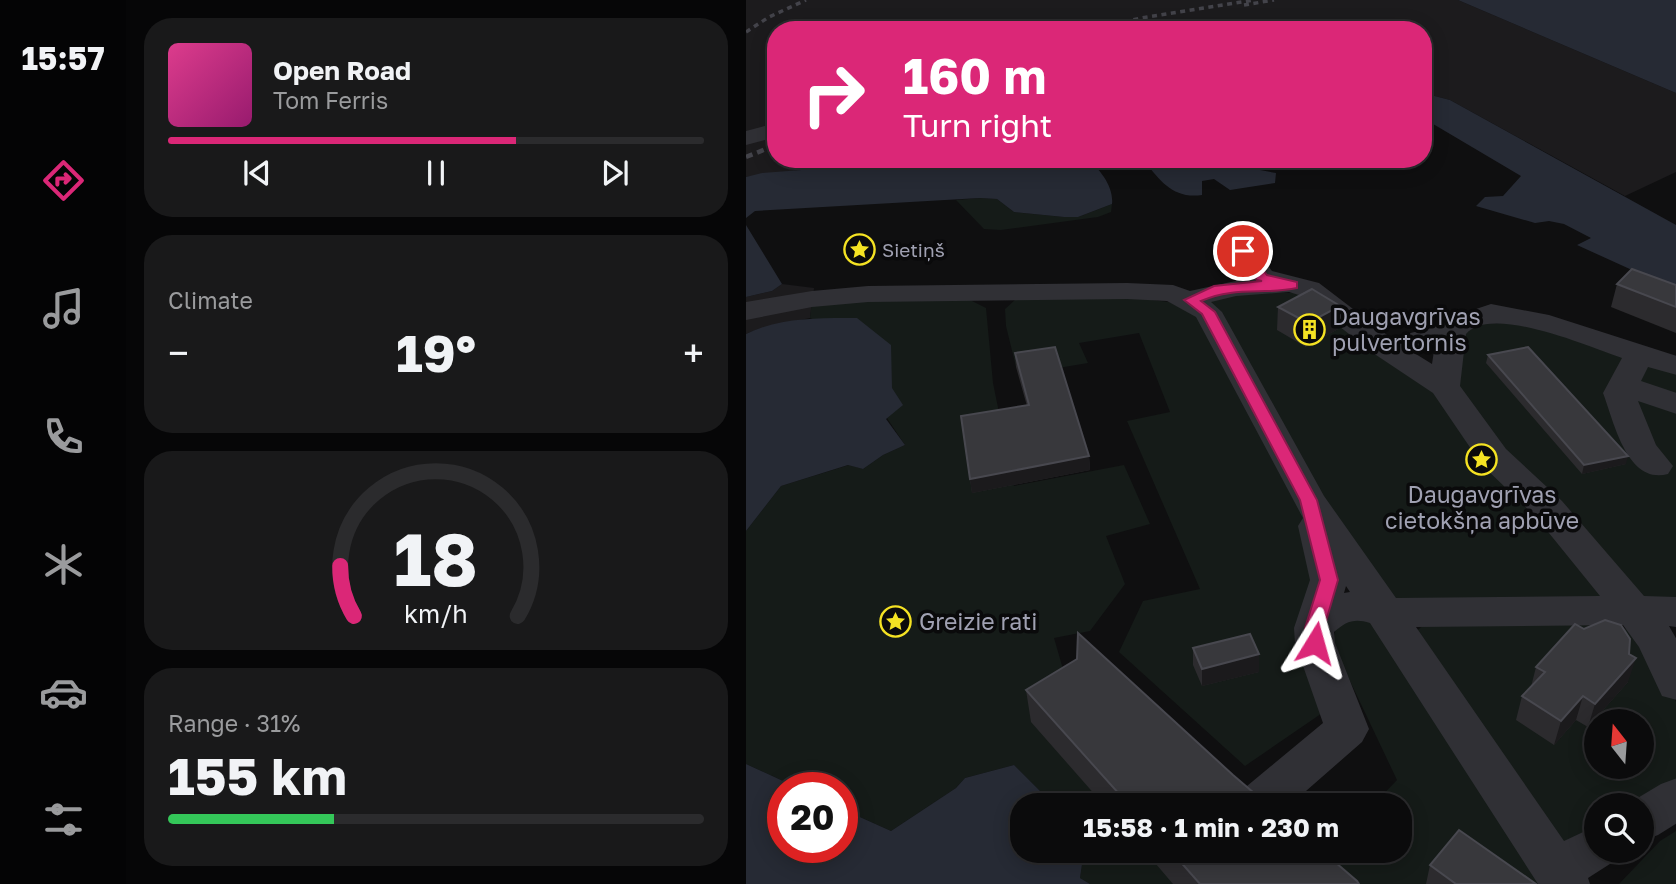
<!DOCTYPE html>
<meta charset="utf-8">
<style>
:root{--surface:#0b0b0c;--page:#19191a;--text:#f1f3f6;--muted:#9a9b9d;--line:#2b2b2d;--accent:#db2777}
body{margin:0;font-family:"Golos Text",sans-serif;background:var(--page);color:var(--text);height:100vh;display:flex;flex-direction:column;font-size:26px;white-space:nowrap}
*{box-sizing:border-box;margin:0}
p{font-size:23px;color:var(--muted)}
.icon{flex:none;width:38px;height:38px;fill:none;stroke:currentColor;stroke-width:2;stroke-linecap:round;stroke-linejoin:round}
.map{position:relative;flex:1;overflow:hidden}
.details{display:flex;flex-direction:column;gap:18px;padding:18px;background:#060607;width:620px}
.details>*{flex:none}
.banner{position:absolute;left:21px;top:21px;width:665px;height:147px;border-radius:28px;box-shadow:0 4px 18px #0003,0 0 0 2px var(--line);background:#db2777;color:#fff;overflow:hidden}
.needle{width:46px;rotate:343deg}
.buttons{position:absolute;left:838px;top:709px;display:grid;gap:14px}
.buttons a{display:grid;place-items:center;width:70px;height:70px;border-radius:50%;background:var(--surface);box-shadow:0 4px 18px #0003,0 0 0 2px var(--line);font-size:35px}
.speed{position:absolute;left:21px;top:772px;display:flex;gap:14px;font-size:35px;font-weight:700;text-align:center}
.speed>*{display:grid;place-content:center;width:91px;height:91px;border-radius:50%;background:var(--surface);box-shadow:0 4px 18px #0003,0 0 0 2px var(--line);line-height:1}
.speed .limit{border:10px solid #d22;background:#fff;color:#111}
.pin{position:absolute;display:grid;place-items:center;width:60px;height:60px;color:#fff;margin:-30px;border:4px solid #fff;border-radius:50%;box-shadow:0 2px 7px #0007}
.me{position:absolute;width:77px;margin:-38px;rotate:8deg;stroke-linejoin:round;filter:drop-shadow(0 0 5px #0008)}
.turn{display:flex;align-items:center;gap:24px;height:147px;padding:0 21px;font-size:32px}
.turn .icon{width:91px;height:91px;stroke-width:2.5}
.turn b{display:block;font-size:49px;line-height:60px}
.big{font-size:52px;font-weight:700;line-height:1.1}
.details .tile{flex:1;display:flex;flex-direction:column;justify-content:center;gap:10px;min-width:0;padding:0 24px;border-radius:28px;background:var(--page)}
.details .dial{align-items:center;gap:0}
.dial svg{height:182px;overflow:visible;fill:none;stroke:var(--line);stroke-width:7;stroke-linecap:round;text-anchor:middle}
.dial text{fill:var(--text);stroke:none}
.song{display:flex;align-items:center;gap:21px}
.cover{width:84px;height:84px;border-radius:10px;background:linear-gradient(135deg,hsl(330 70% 55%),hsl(320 70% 35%))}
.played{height:7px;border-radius:4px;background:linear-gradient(90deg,var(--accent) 65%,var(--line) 65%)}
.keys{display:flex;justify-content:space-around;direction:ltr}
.heat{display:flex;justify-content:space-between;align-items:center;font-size:38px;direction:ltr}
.charge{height:10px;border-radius:5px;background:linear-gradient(90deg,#34c759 31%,var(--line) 0)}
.trip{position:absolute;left:264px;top:793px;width:402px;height:70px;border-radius:28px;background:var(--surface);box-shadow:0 4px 18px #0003,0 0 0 2px var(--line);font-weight:700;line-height:70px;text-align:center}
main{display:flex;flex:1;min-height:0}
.menu{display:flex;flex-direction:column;width:126px;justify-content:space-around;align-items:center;background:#040405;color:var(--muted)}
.menu .icon{width:49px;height:49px}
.menu .current{color:var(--accent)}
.menu b{font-size:32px;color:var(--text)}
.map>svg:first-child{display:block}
.built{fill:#1c1b1d}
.green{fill:#151b18;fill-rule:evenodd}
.water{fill:#262a34}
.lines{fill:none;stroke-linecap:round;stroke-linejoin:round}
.minor{fill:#303035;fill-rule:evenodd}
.rail-far1{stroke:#43434a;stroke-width:3.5;stroke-dasharray:5 4.5;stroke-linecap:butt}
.rail{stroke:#43434a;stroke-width:4.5;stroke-dasharray:7 5;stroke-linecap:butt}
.wall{fill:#2c2b2e}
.shaded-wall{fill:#1b1a1c}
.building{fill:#38383c;stroke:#48484f;stroke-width:2}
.route{fill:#db2777;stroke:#8e194d;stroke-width:2}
.labels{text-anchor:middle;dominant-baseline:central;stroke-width:7;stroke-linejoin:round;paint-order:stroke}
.far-poi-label{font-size:19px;fill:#a0a1b2;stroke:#0a0a0b;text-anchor:start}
.poi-label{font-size:23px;fill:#a0a1b2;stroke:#0a0a0b;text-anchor:start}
</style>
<main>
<nav class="menu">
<b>15:57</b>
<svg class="icon current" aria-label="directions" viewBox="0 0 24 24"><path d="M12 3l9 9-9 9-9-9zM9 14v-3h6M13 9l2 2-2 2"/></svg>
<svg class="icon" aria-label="music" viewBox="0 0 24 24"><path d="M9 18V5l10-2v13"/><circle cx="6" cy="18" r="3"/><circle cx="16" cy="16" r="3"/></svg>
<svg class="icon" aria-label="phone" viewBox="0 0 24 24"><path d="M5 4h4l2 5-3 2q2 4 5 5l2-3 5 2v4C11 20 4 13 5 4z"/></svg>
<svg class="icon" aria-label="climate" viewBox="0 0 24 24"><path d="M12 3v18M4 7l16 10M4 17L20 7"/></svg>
<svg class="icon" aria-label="car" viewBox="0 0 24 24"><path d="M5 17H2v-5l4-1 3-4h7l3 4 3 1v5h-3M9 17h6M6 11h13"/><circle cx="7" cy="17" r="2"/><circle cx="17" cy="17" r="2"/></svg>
<svg class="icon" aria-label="filters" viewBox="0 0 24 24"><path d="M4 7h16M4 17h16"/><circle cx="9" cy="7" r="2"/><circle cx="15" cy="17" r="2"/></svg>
</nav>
<section class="details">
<div class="tile">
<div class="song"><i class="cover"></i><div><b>Open Road</b><p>Tom Ferris</p></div></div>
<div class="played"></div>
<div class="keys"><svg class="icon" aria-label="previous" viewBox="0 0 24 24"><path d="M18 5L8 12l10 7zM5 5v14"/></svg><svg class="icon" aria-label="pause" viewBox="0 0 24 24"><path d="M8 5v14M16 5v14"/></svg><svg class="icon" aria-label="next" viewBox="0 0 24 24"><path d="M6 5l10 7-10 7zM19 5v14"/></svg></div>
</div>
<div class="tile"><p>Climate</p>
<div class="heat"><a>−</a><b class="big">19°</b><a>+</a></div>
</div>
<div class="tile dial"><svg viewBox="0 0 100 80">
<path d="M14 69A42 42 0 1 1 86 69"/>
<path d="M14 69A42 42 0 0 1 8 47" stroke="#db2777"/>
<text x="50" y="56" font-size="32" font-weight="700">18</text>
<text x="50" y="72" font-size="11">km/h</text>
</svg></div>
<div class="tile"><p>Range · 31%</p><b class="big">155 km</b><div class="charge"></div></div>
</section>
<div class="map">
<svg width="931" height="884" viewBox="0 0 931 884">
<rect width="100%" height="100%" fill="#0f0f10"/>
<path class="built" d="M0,0H712L930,93V172L879,196L704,100L677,93V30H30V159H273L239,162L173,161L80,167L0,177Z
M36,284L68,288L64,318L12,329L0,334V297L26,291Z"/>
<path class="green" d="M234,198L251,199L268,212L318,217H332L366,204L365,212L352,217L255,230L238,229L210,200Z
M481,292L550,293L566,299L686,385L869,596L649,606L581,513L462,299Z
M212,294L240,308L247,383L268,486L378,465L404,524L360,536L379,584L344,631L308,638L317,669L486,805H308L268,765L219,778L210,788L145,831L96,809V788L50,787L0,764V531L35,486L103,465L117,469L137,455L159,445L79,325L64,318L66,301Z
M270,299H397L423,302L452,316L553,496L562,534L585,707L499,766L373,652L397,601L454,589L381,421L424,412L393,333L333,343L342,363L312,368L310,361L270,367L260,326L259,309Z
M772,322L930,372V607L899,605L753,455L711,383L717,330L725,325Z
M615,617L641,631L805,884H607L579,856L584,851L654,850V805H627L651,780L586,643L591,624Z
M682,621L872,626L880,629L917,672L930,702L931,779L896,805H850V830L824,843L803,838L664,637ZM850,721H896V766H850Z
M930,831V884H873L914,841Z
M537,850L575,884H344L334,878L338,851Z"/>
<path class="water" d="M712,0H930V93Z
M677,93L704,100L930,225V290L831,245L845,238L818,224L803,221L789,223L730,206L739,197L757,196L775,176L677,118Z
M273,159H341C354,169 368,187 366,204L332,217H318L268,212L251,199L234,198L9,211L0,218V177L16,173L173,161L239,162Z
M400,159H512L514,170L530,173L529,183L484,190L468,179L456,181V195C428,199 415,182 399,162Z
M0,225L36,284L26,291L0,297Z
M111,318L145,345L146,388L157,405L140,419L159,445L137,455L117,469L102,465L35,486L0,531V334C35,317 73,318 111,318Z
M0,764L50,787L37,788V847H96V809L145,831L210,788L219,778L268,765L308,805H276V850L338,851L334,878L344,884H0Z"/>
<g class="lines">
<path class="minor" d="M160,19L194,26L196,30H94L103,24Z
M30,123V137L0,145V131Z
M497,243L506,245L526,271L573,283L645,338L696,325L703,318L745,304L803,315L931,356V375L902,367L895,381L931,393V414L892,401L910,445L927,466L922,474C881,485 868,422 857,393L876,358C843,347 746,304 720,334L714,386L760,449L816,501L898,596L931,597V627L923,626L931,640V700L916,696L893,647L877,625L670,627L818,841L850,826V850H872L867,862L842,878L844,884H792L624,623C609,618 600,621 588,632L589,643L623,729L616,742L544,805H488L495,791L577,723L549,643L548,628L564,580L552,526L557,518L450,317L421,301L381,299L122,302L66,307L0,320V302L66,291L122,286L381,283L427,285L444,291L503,278L484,251L488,245ZM543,292L553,295L630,355L687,393L736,465L790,517L854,596L650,598L578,496L476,312L465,302L490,296ZM689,344L686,364L665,351ZM600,586L604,592L598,593Z
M931,778V823L912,835L896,841V805H880L915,784Z"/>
<path class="rail-far1" d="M498,5L528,0
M341,30L395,18L508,0
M0,32L23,17L60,0
M27,146L30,145"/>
<path class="rail" d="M0,157L30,145"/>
</g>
<path class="wall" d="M871,284L930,285V333L865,307Z
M532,307L592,329L560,347L531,330Z
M269,353L343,456L344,470L226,493L224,479L281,406L270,367Z
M742,355L880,464L836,474L740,363Z
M447,648L513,672L456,686L447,665Z
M883,654L882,682L842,727L830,720L808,745L770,720L776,696L785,687L790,667Z
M280,690L487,775L522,805H358L285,722Z
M398,850H575L613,884H427Z
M684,865L790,884H680Z"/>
<path class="shaded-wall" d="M594,306L592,329L560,347L562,323Z
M343,456L344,470L226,493L224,479Z
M882,456L880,464L836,474L838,465Z
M513,654V672L456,686V669Z
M890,658L882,682L842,727L849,704Z
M837,696L830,720L808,745L815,721Z"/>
<path class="building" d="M886,269L930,285V307L871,284Z
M566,289L594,306L562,323L532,307Z
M309,347L343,456L224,479L215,416L283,405L269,353Z
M782,347L882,456L838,465L742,355Z
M859,620L875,625L884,639L883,654L890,658L849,704L837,696L815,721L776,696L799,672L790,667L829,624L838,629Z
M332,633L487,775L522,805H383L280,690L331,659Z
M504,634L513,654L456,669L447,648Z
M713,830L790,884H710L684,865Z
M424,850H575L611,881L613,884H454Z"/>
<path class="route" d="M497,248L501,249L521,275L551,282V288C517,295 489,286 455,301L469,312L571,500L592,580L578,628L579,643L576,649L569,651L562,649L559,628L574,580L554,500L456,314L438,300L468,286L516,281L511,280L490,251Z"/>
<defs>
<symbol id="sight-ring" viewBox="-11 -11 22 22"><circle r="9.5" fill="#0a0a0b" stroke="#f4e223" stroke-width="1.5"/><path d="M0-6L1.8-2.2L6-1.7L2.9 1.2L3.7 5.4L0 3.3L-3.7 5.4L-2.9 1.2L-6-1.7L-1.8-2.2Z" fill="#f4e223"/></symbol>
<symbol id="building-ring" viewBox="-11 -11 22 22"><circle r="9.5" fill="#0a0a0b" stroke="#f4e223" stroke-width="1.5"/><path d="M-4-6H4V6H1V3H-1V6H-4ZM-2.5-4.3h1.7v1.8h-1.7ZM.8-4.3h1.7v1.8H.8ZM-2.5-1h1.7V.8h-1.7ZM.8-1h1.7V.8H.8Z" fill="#f4e223"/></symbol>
</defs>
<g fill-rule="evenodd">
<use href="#sight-ring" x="96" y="232" width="35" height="35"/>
<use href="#building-ring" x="546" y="312" width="35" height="35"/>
<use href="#sight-ring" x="718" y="442" width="35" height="35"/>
<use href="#sight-ring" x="132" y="604" width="35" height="35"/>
</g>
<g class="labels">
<g class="far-poi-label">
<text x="136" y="249">Sietiņš</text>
</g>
<g class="poi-label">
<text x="586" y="316">Daugavgrīvas<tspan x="586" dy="26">pulvertornis</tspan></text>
<text x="736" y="494" text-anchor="middle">Daugavgrīvas<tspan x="736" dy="26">cietokšņa apbūve</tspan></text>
<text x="173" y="621">Greizie rati</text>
</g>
</g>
</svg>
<div class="buttons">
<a><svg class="needle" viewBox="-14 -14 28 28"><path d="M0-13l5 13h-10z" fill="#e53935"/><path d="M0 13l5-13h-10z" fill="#9a9b9d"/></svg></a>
<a><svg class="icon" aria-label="search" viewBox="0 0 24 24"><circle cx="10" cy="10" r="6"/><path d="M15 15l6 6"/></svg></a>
</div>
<div class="speed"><div class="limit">20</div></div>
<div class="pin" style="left:497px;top:251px;background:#d93025"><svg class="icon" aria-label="arrive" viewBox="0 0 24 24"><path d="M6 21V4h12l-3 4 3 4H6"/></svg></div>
<svg class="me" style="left:569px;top:643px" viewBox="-20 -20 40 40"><path d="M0-17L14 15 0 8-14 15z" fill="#db2777" stroke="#fff" stroke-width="4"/></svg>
<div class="trip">15:58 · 1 min · 230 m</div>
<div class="banner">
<div class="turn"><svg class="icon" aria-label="right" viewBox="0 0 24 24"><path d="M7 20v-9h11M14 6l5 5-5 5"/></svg><div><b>160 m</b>Turn right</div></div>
</div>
</div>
</main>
